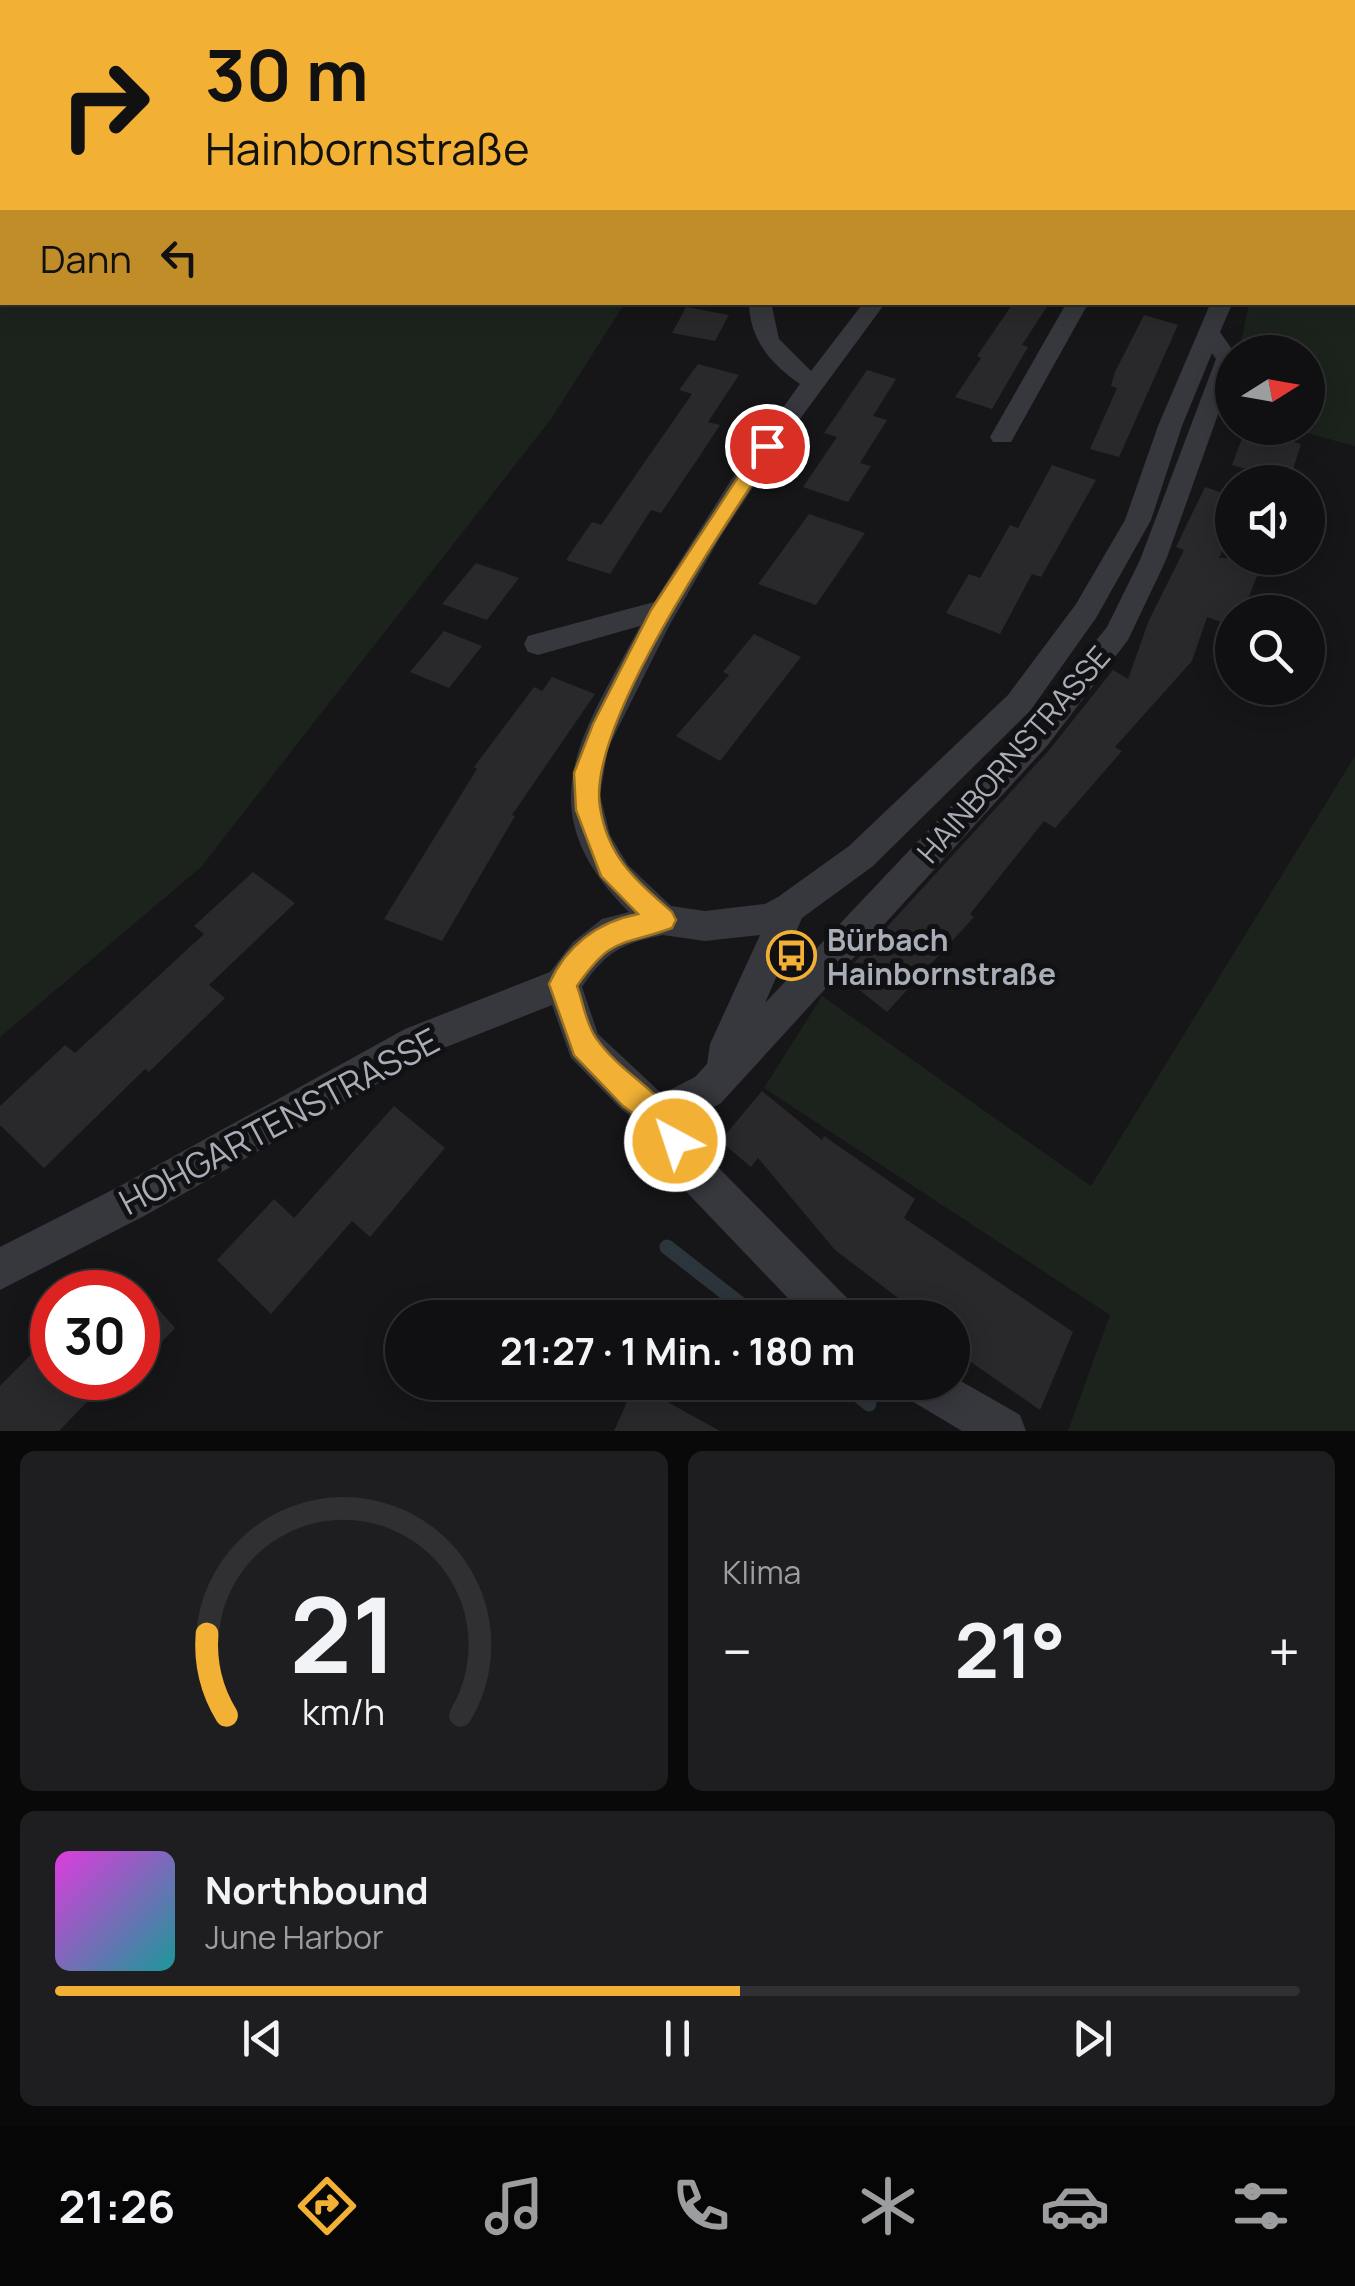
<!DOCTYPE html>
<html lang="de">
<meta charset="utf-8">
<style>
:root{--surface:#101012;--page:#1e1e20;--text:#f1f3f6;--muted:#9c9d9f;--line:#303032;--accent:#f2b134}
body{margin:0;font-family:Manrope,sans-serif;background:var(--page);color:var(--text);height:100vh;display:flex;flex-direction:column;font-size:38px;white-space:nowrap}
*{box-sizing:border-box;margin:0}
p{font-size:32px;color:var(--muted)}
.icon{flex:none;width:55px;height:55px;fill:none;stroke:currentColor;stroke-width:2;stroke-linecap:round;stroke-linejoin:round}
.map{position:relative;height:1431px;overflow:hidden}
.details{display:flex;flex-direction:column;gap:20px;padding:20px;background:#09090a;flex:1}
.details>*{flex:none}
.hud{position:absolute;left:0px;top:0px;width:1355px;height:305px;box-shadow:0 5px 25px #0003,0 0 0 2px var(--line);background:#f2b134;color:#111;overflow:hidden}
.needle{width:65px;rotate:79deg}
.buttons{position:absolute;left:1215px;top:335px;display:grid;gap:20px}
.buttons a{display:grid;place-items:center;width:110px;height:110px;border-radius:50%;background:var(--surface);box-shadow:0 5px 25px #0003,0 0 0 2px var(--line);font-size:50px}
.speed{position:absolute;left:30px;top:1270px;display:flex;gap:20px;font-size:50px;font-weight:700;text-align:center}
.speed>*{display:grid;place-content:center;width:130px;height:130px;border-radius:50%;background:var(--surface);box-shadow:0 5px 25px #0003,0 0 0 2px var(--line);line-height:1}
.speed .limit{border:15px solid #d22;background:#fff;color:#111}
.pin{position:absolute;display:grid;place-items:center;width:85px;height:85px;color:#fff;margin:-42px;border:5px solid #fff;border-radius:50%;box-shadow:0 2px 10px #0007}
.me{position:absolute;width:110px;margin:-55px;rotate:320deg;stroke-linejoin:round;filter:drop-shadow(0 0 8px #0008)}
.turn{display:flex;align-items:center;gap:35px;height:210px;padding:0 40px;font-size:45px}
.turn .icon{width:130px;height:130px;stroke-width:2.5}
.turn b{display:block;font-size:70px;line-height:85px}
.then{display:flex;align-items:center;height:95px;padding:0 40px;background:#0003;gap:20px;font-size:38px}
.big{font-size:75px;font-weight:700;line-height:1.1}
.details .widget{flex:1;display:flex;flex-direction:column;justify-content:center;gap:15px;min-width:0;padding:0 35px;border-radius:15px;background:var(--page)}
.details .dial{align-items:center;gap:0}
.dial svg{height:260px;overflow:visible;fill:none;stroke:var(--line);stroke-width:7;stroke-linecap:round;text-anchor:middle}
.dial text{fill:var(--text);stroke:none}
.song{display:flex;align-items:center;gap:30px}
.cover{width:120px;height:120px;border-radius:15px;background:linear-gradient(135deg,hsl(300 70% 55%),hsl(180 70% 35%))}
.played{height:10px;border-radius:5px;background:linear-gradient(90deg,var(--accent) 55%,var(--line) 55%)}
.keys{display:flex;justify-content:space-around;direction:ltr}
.heat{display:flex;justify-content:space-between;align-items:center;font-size:55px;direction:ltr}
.details .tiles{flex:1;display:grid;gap:20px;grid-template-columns:1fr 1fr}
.widget:last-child{grid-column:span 2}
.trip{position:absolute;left:385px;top:1300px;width:585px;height:100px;border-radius:50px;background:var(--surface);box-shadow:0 5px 25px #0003,0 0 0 2px var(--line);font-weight:700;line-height:100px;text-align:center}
.tabs{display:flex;height:160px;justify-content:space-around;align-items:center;background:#060607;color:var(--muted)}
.tabs .icon{width:70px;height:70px}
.tabs .selected{color:var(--accent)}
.tabs b{font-size:45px;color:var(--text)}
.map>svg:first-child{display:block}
.green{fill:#1c231d}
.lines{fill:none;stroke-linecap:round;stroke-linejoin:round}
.stream{stroke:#2c353c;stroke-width:15}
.building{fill:#29292c}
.street{fill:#37383d;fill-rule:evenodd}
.secondary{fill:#45474d;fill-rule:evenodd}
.route{fill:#f2b134;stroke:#9d7322;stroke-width:2.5}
.labels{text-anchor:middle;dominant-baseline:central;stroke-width:10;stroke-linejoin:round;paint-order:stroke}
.street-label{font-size:30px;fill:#a8adb8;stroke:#111113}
.poi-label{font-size:30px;font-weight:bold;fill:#a8adb8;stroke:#111113;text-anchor:start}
.near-street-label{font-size:35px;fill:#a8adb8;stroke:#111113}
</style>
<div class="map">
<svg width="1355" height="1431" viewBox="0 0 1355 1431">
<rect width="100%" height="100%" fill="#161618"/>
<path class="green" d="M0,0L988,2H2V302L625,303L551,419L201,867L0,1037Z
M1355,232V446L1287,428H1308V352H1239L1249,303L1352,302Z
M1355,756V1431H1068L1110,1315L764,1088L822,996L1091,1186Z"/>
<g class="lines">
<path class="stream" d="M667,1247L758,1318
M842,1382L869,1404"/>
</g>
<path class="building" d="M1014,302H1050L1022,345L1028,347L992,409L955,397L981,358L977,356Z
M686,307L729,315L715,341L672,333Z
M1144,315L1178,325L1119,457L1090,449L1117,388L1111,386L1115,372Z
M698,364L739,375L708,422L720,425L697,460L661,513L651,510L610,574L566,560L592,522L601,525L692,394L679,390Z
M867,370L896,379L873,416L887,420L860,463L871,466L848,502L803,487L837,437L824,433Z
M1246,428L1301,444L1289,482L1232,465Z
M1052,465L1096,480L1041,577L1032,574L1000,634L946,613L969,574L980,578L1010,525L1018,528Z
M1205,487L1232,496V527L1219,558H1264L1243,612H1232V626L1207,617L1192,661L1115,747L1122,751L1055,828L1044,821L970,914L974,917L887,1012L842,976L1050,749L1113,670L1128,679L1149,620L1184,550L1176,547Z
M809,514L865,533L816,605L758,584Z
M476,563L519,578L487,620L442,604Z
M444,631L482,646L449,688L410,672Z
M754,634L801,657L720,761L676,736L729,675L723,672Z
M552,677L595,694L512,815L515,816L442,941L384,919L477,769L474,767L534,687L542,691Z
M253,872L295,903L209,985L225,998L149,1072L145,1069L44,1168L0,1125V1106L65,1045L75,1053L204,934L194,926Z
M762,1091L822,1140L824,1136L915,1199L904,1218L1073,1332L1040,1410L952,1349V1318H905L910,1307L835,1250L758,1158L751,1167L720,1141Z
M394,1106L445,1148L370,1237L352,1221L271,1314L217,1260L274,1199L294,1218Z
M138,1286L175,1328L138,1367Z
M52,1333V1378H110L59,1431H0V1386Z
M635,1384L720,1431H614Z"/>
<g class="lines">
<path class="street" d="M1352,66L1355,67V77L1352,76Z
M1352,100H1355L1352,111Z
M749,302H771L779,339L811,371L864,302H886L783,442L721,536L669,626L608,748L600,795L610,835L628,865L671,906L705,911L765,904L778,897L849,846L1008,695L1076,604L1125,520L1158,426L1211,302H1233L1220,332L1234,352L1232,375L1166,560L1128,640L1047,746L721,1103L686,1123L704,1153L852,1303L858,1318H807L676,1181L647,1129L621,1109L571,1058L552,1005L431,1053L146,1215L0,1290V1247L118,1187L405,1029L550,972L573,942L602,919L629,912C523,807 584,733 640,626L538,655L528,652L524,644L528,636L654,602L733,477L800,384C771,364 749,339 749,302ZM1212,353L1216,359L1140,560L1107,627L1025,728L765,1003L802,918L873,866L1030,711L1096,618L1151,520L1182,426ZM663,935L705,941L760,935L710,1044L707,1064L695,1077L662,1094L598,1034L582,987C607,951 621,944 663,935Z
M1067,302H1089L1011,442H993L990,437Z
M952,1376L1020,1415L1026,1431H962L905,1397L898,1382H952Z"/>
<path class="secondary" d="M1272,0H1298L1299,2H1274Z
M1352,31L1355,32V46L1352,45Z"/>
</g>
<path class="route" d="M767,440L777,446C729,521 586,724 600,807C608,858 636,880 672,912L676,920L672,928C620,947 613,935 577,986C583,1002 586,1024 596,1038C624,1078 670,1094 690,1141L686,1152L675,1156L665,1152L650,1126L623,1106L574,1055L549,984C566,946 597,922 638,914L601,876L576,810L574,773L593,724L651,610L761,442Z"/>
<defs>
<symbol id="bus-ring" viewBox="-11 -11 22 22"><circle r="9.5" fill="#111113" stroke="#f2b134" stroke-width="1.5"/><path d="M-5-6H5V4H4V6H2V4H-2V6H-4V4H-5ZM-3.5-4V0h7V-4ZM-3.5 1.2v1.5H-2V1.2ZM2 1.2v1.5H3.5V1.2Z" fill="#f2b134"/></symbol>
</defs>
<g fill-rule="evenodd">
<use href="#bus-ring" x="764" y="928" width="55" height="55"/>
</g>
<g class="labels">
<g class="street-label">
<text transform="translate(1013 754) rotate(-49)">HAINBORNSTRASSE</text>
</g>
<g class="poi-label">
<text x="827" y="939">Bürbach<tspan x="827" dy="34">Hainbornstraße</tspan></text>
</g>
<g class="near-street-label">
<text transform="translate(279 1121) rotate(-28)">HOHGARTENSTRASSE</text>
</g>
</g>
</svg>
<div class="buttons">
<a><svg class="needle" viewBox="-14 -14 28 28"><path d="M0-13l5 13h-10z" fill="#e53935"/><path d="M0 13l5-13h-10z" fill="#9c9d9f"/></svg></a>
<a><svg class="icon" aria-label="sound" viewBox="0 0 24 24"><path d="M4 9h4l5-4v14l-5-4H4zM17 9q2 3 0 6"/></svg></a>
<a><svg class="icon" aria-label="search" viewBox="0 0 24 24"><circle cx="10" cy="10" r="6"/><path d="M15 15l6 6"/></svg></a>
</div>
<div class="speed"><div class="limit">30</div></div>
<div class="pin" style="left:767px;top:446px;background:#d93025"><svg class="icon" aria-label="arrive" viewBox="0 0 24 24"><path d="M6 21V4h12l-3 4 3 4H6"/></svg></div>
<svg class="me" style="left:675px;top:1141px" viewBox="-20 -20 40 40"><circle r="17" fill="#f2b134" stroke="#fff" stroke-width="3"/><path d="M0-11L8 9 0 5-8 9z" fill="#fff"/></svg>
<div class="trip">21:27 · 1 Min. · 180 m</div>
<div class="hud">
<div class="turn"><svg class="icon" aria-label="right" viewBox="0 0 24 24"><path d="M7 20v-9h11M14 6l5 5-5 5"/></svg><div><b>30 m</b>Hainbornstraße</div></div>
<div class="then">Dann<svg class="icon" aria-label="left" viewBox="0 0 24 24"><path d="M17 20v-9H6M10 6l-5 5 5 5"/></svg></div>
</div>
</div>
<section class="details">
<div class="tiles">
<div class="widget dial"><svg viewBox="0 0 100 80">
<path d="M14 69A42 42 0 1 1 86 69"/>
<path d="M14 69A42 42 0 0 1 8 44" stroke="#f2b134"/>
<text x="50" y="56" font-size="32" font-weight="700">21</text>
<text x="50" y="72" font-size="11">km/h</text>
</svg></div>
<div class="widget"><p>Klima</p>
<div class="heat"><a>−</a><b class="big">21°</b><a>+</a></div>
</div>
<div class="widget">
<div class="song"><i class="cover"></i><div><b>Northbound</b><p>June Harbor</p></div></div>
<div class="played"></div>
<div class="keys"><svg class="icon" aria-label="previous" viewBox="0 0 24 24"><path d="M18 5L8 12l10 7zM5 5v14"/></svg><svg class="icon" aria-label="pause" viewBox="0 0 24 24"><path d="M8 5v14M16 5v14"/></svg><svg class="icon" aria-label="next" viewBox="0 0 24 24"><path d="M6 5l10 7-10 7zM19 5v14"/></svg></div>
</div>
</div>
</section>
<nav class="tabs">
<b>21:26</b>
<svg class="icon selected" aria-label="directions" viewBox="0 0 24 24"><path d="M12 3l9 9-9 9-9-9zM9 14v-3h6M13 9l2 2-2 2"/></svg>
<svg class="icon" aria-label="music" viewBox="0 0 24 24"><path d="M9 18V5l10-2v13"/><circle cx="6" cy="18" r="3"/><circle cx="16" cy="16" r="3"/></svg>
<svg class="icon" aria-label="phone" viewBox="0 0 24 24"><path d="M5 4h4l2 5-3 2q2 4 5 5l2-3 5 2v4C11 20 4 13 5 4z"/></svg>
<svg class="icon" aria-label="climate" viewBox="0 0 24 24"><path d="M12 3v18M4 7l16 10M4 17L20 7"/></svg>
<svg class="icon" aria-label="car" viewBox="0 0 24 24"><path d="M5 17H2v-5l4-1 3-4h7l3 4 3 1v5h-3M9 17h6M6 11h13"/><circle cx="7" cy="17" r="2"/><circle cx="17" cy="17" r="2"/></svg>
<svg class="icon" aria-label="filters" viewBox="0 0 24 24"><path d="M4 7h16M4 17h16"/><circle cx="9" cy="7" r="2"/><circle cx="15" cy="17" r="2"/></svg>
</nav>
